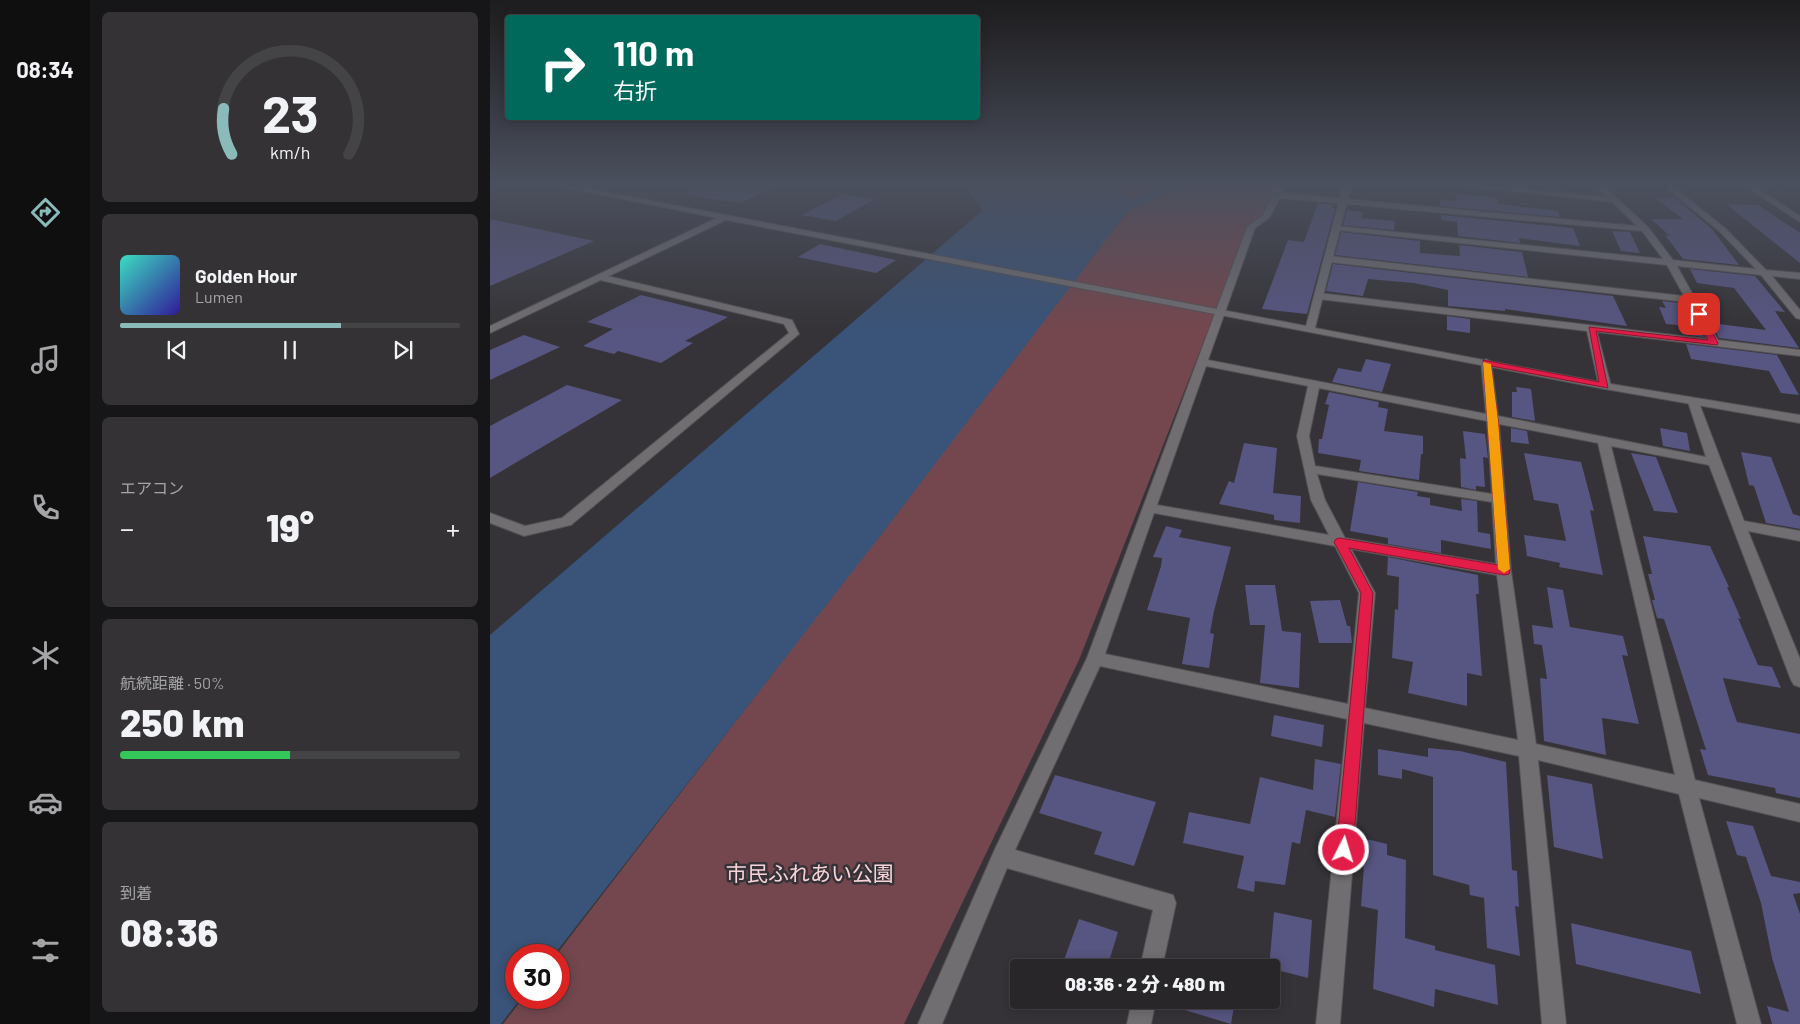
<!DOCTYPE html>
<html lang="ja">
<meta charset="utf-8">
<style>
:root{--surface:#282629;--page:#343235;--text:#f1f3f6;--muted:#a5a5a8;--line:#444346;--accent:#8bbbb9}
body{margin:0;font-family:Barlow,"Noto Sans JP",sans-serif;background:var(--page);color:var(--text);height:100vh;display:flex;flex-direction:column;font-size:19px;white-space:nowrap}
*{box-sizing:border-box;margin:0}
p{font-size:16px;color:var(--muted)}
.icon{flex:none;width:28px;height:28px;fill:none;stroke:currentColor;stroke-width:2;stroke-linecap:round;stroke-linejoin:round}
.map{position:relative;flex:1;overflow:hidden}
.sheet{display:flex;flex-direction:column;gap:12px;padding:12px;background:#161517;width:400px}
.sheet>*{flex:none}
.banner{position:absolute;left:15px;top:15px;width:475px;height:105px;border-radius:5px;box-shadow:0 2px 12px #0003,0 0 0 1px var(--line);background:#00695c;color:#fff;overflow:hidden}
.speed{position:absolute;left:15px;top:944px;display:flex;gap:10px;font-size:25px;font-weight:700;text-align:center}
.speed>*{display:grid;place-content:center;width:65px;height:65px;border-radius:50%;background:var(--surface);box-shadow:0 2px 12px #0003,0 0 0 1px var(--line);line-height:1}
.speed .limit{border:8px solid #d22;background:#fff;color:#111}
.pin{position:absolute;display:grid;place-items:center;width:42px;height:42px;color:#fff;margin:-21px;border-radius:10px;box-shadow:0 2px 8px #0006}
.me{position:absolute;width:55px;margin:-28px;rotate:5deg;stroke-linejoin:round;filter:drop-shadow(0 0 4px #0008)}
.turn{display:flex;align-items:center;gap:18px;height:105px;padding:0 25px;font-size:22px}
.turn .icon{width:65px;height:65px;stroke-width:2.5}
.turn b{display:block;font-size:35px;line-height:42px}
.big{font-size:38px;font-weight:800;line-height:1.1}
.sheet .widget{flex:1;display:flex;flex-direction:column;justify-content:center;gap:8px;min-width:0;padding:0 18px;border-radius:8px;background:var(--page)}
.sheet .dial{align-items:center;gap:0}
.dial svg{height:130px;overflow:visible;fill:none;stroke:var(--line);stroke-width:7;stroke-linecap:round;text-anchor:middle}
.dial text{fill:var(--text);stroke:none}
.song{display:flex;align-items:center;gap:15px}
.cover{width:60px;height:60px;border-radius:8px;background:linear-gradient(135deg,hsl(170 70% 55%),hsl(250 70% 35%))}
.played{height:5px;border-radius:2px;background:linear-gradient(90deg,var(--accent) 65%,var(--line) 65%)}
.keys{display:flex;justify-content:space-around;direction:ltr}
.heat{display:flex;justify-content:space-between;align-items:center;font-size:28px;direction:ltr}
.charge{height:8px;border-radius:4px;background:linear-gradient(90deg,#34c759 50%,var(--line) 0)}
.trip{position:absolute;left:520px;top:959px;width:270px;height:50px;border-radius:5px;background:var(--surface);box-shadow:0 2px 12px #0003,0 0 0 1px var(--line);font-weight:800;line-height:50px;text-align:center}
main{display:flex;flex:1;min-height:0}
.dock{display:flex;flex-direction:column;width:90px;justify-content:space-around;align-items:center;background:#100f10;color:var(--muted)}
.dock .icon{width:35px;height:35px}
.dock .active{color:var(--accent)}
.dock b{font-size:22px;color:var(--text)}
.map>svg:first-child{display:block}
.green{fill:#74474e}
.water{fill:#3a5378}
.building{fill:#575581}
.lines{fill:none;stroke-linecap:round;stroke-linejoin:round}
.minor-casing{stroke:#535154;stroke-width:2}
.tertiary-casing{stroke:#535154;stroke-width:2}
.minor{fill:#716e72;fill-rule:evenodd}
.tertiary{fill:#716e72;fill-rule:evenodd}
.route{fill:#e11d48;stroke:#92132f}
.slow{fill:#f59e0b}
.labels{text-anchor:middle;dominant-baseline:central;stroke-width:5;stroke-linejoin:round;paint-order:stroke}
.near-park-label{font-size:21px;fill:#f8d4d9;stroke:#353337}
</style>
<main>
<nav class="dock">
<b>08:34</b>
<svg class="icon active" aria-label="directions" viewBox="0 0 24 24"><path d="M12 3l9 9-9 9-9-9zM9 14v-3h6M13 9l2 2-2 2"/></svg>
<svg class="icon" aria-label="music" viewBox="0 0 24 24"><path d="M9 18V5l10-2v13"/><circle cx="6" cy="18" r="3"/><circle cx="16" cy="16" r="3"/></svg>
<svg class="icon" aria-label="phone" viewBox="0 0 24 24"><path d="M5 4h4l2 5-3 2q2 4 5 5l2-3 5 2v4C11 20 4 13 5 4z"/></svg>
<svg class="icon" aria-label="climate" viewBox="0 0 24 24"><path d="M12 3v18M4 7l16 10M4 17L20 7"/></svg>
<svg class="icon" aria-label="car" viewBox="0 0 24 24"><path d="M5 17H2v-5l4-1 3-4h7l3 4 3 1v5h-3M9 17h6M6 11h13"/><circle cx="7" cy="17" r="2"/><circle cx="17" cy="17" r="2"/></svg>
<svg class="icon" aria-label="filters" viewBox="0 0 24 24"><path d="M4 7h16M4 17h16"/><circle cx="9" cy="7" r="2"/><circle cx="15" cy="17" r="2"/></svg>
</nav>
<section class="sheet">
<div class="widget dial"><svg viewBox="0 0 100 80">
<path d="M14 69A42 42 0 1 1 86 69"/>
<path d="M14 69A42 42 0 0 1 9 41" stroke="#8bbbb9"/>
<text x="50" y="56" font-size="32" font-weight="700">23</text>
<text x="50" y="72" font-size="11">km/h</text>
</svg></div>
<div class="widget">
<div class="song"><i class="cover"></i><div><b>Golden Hour</b><p>Lumen</p></div></div>
<div class="played"></div>
<div class="keys"><svg class="icon" aria-label="previous" viewBox="0 0 24 24"><path d="M18 5L8 12l10 7zM5 5v14"/></svg><svg class="icon" aria-label="pause" viewBox="0 0 24 24"><path d="M8 5v14M16 5v14"/></svg><svg class="icon" aria-label="next" viewBox="0 0 24 24"><path d="M6 5l10 7-10 7zM19 5v14"/></svg></div>
</div>
<div class="widget"><p>エアコン</p>
<div class="heat"><a>−</a><b class="big">19°</b><a>+</a></div>
</div>
<div class="widget"><p>航続距離 · 50%</p><b class="big">250 km</b><div class="charge"></div></div>
<div class="widget"><p>到着</p><b class="big">08:36</b></div>
</section>
<div class="map">
<svg width="1310" height="1024" viewBox="0 0 1310 1024">
<rect width="100%" height="100%" fill="#353337"/>
<path class="green" d="M622,186H672L640,200Z
M695,186H788L773,216L759,226L589,660L414,1024H13L33,998H69V955H66L638,211Z"/>
<path class="water" d="M475,186H622L640,200L672,186H695L638,211L394,531L64,955H26V998H31L11,1024H0V635L493,210Z"/>
<path class="building" d="M199,186H286L251,203L198,195Z
M352,194L385,199L346,221L312,215Z
M965,194L1007,197L1008,204L1068,211L1070,217L950,206V199L966,201Z
M1164,197H1184L1222,229L1249,265L1193,259L1175,235L1180,236L1161,219H1193Z
M828,203L843,205L842,208L845,209L817,314L772,309L798,240L814,242Z
M1236,204L1268,205L1310,233V263Z
M857,210L873,212L871,218L905,221L904,230L853,225Z
M951,215L1083,228L1090,246L1029,238L1030,243L968,236L967,222L951,220Z
M0,219L104,241L0,286Z
M1122,231L1140,232L1150,253L1131,251Z
M851,232L930,241V253L970,256L969,245L1032,252L1038,277L845,255Z
M330,244L406,260L386,273L308,257Z
M843,264L1123,296L1137,326L1015,309V311L958,306V290L924,283L878,279L873,296L836,291Z
M1200,269L1265,276L1295,312L1285,311L1309,348L1229,338L1221,323L1276,330L1244,288L1207,283Z
M151,295L212,310L238,317L195,341L203,343L171,363L128,351L124,354L93,346L123,329L97,322Z
M1172,301L1190,303L1202,321L1205,322L1214,337L1192,334L1188,325L1176,324L1169,307L1176,308Z
M957,316L980,319V333L957,330Z
M34,335L70,347L0,380V350Z
M1196,344L1287,355L1309,395L1291,393L1279,371L1201,359Z
M876,359L901,364L892,392L842,382L848,368L871,372Z
M77,385L132,400L0,478V426Z
M1026,387L1041,389L1045,421L1022,417V392H1027Z
M839,392L889,402L888,407L898,409L894,431L933,436V454H931L929,480L869,471L871,460L828,453L829,439H832L839,405L835,404Z
M1021,428L1037,431L1039,444L1021,442Z
M1170,428L1197,433L1200,451L1173,446Z
M973,431L995,434L998,458L993,457L995,487L986,486V490L971,487L970,458L976,459Z
M754,443L787,448L783,493L811,496L810,523L784,520V515L729,504L739,481L744,483Z
M1251,452L1281,457L1303,514L1310,516V529L1276,523L1264,486L1259,485Z
M1034,453L1091,462L1104,511L1100,510L1113,575L1069,567L1070,563L1037,556L1034,535L1076,541L1068,504L1044,500Z
M1141,453L1166,457L1188,513L1164,511Z
M868,482L928,492L927,496L940,498V505L972,511L971,499L987,501L988,532L1000,534L1001,549L951,540V553L898,544V538L860,531Z
M676,526L692,530L689,537L741,547L724,611L720,633L724,634L719,668L692,664L700,618L657,610L671,566L672,558L663,557Z
M1153,536L1220,546L1239,587H1237L1251,619L1248,618L1268,665L1282,667L1291,688L1233,678L1240,702L1247,722L1310,734V798L1286,793L1285,788L1218,775L1210,749L1216,750L1182,643L1174,619L1167,618L1162,600H1165L1158,574H1162Z
M898,557L988,575L989,594H986L992,676L977,673V706L918,693L923,662L902,658L905,609L908,610L909,577L897,575Z
M755,585H785L792,631L811,633L809,688L770,683L775,625H760Z
M1057,587L1073,590L1080,627L1133,636L1138,656L1132,655L1149,724L1112,718L1116,755L1054,741L1050,678L1057,679L1052,645L1044,644L1042,625L1063,628Z
M850,600L857,626H860L862,643H829L820,601Z
M784,715L834,725L832,747L781,736Z
M938,748L970,751L1016,762L1022,870L1027,871L1029,907L1025,906L1030,956L997,948L994,898L980,895L979,885L943,875V777L912,769V779L888,775V749L938,757Z
M825,759L851,764L845,817L816,810L810,844L802,842L795,885L765,881L764,892L747,888L754,856L693,843L699,812L760,824L770,777L823,790Z
M565,775L666,802L644,866L604,854L612,832L549,813Z
M1057,775L1102,784L1113,859L1064,847Z
M1236,821L1263,826L1281,876L1310,882V893L1303,894L1310,914V1024H1282L1277,1006L1299,1012L1282,958L1271,903L1256,857L1247,855Z
M876,839L897,844V855L916,860L915,938L945,946V950L1005,965L1008,1005L945,989L944,1007L883,989L888,910L871,906Z
M784,912L822,920L818,978L779,968Z
M589,919L628,932L617,968H571Z
M1081,923L1201,951L1211,994L1086,964Z
M675,1000H745L741,1024L675,1004Z"/>
<g class="lines">
<defs>
<path id="minor" d="M788,186H796L792,193L1147,226L1122,202L972,186H1003L1116,197L1106,186H1114L1158,227L1183,260L1266,269L1229,231L1174,186H1182L1235,228L1276,270L1310,273V279L1282,276L1310,310V319L1306,318L1271,275L1187,266L1228,340L1310,350V356L1107,332L1121,386L1115,389L1109,386L1097,331L829,299L824,296L829,293L1217,339L1197,302L839,262L835,259L839,256L1194,296L1177,265L847,230L843,228L847,226L1173,259L1152,231L790,198L779,218L765,228L718,360L996,414L991,362L996,359L1001,362L1008,416L1216,457L1198,402L1200,400H1208L1254,521L1310,531V541L1258,531L1310,659V687L1304,685L1301,680L1219,465L1121,446L1205,780L1310,804V822L1209,798L1271,1024H1247L1189,794L1048,760L1076,1024H1052L1029,756L874,723L850,1024H826L857,719L610,666L525,850L683,895L686,903L672,968H650L663,910L517,868L452,1024H428L505,849L597,658L757,227L773,215ZM716,366L818,386L807,436L821,500L839,535L667,505ZM829,388L997,421L1002,494L825,466L819,436ZM1009,424L1108,443L1185,775L1046,744L1021,571ZM827,474L1002,502L1006,564L855,538L835,500ZM664,513L845,546L869,593L858,704L615,654ZM861,549L1007,575L1028,740L875,708L885,593Z
M109,274L302,320L309,334L81,525L34,536L29,534L0,523V513L35,526L72,518L299,333L294,324L106,279L104,277Z
M642,1000H666L661,1024H637Z"/>
<path id="tertiary" d="M67,186H84L816,326L853,186H861L825,328L1115,383L1310,415V423L1115,389L236,220L0,333V326L227,218Z
M1255,186H1264L1310,216V222Z"/>
</defs>
<use href="#minor" class="minor-casing"/>
<use href="#tertiary" class="tertiary-casing"/>
<use href="#minor" class="minor"/>
<use href="#tertiary" class="tertiary"/>
</g>
<linearGradient id="sky" x2="0" y2="1"><stop stop-color="#1d1c1e"/><stop offset="0.56" stop-color="#4b505e"/><stop offset="1" stop-color="#4b505e" stop-opacity="0"/></linearGradient>
<rect width="1310" height="330" fill="url(#sky)"/>
<path class="route" d="M1209,312L1213,314L1228,343L1227,345L1106,331L1118,388L1001,366L1008,420L1020,571L1019,574L1014,575L859,548L883,593L863,850L860,856L854,858L848,856L846,850L871,593L844,542L846,539L850,538L1008,565L993,360L1109,382L1099,327L1218,340L1205,314Z"/>
<path class="slow" d="M993,362L1001,364L1008,420L1020,569L1014,573L1008,569Z"/>
<g class="labels">
<g class="near-park-label">
<text x="320" y="872">市民ふれあい公園</text>
</g>
</g>
</svg>
<div class="speed"><div class="limit">30</div></div>
<div class="pin" style="left:1209px;top:314px;background:#d93025"><svg class="icon" aria-label="arrive" viewBox="0 0 24 24"><path d="M6 21V4h12l-3 4 3 4H6"/></svg></div>
<svg class="me" style="left:854px;top:850px" viewBox="-20 -20 40 40"><circle r="17" fill="#e11d48" stroke="#fff" stroke-width="3"/><path d="M0-11L8 9 0 5-8 9z" fill="#fff"/></svg>
<div class="trip">08:36 · 2 分 · 480 m</div>
<div class="banner">
<div class="turn"><svg class="icon" aria-label="right" viewBox="0 0 24 24"><path d="M7 20v-9h11M14 6l5 5-5 5"/></svg><div><b>110 m</b>右折</div></div>
</div>
</div>
</main>
